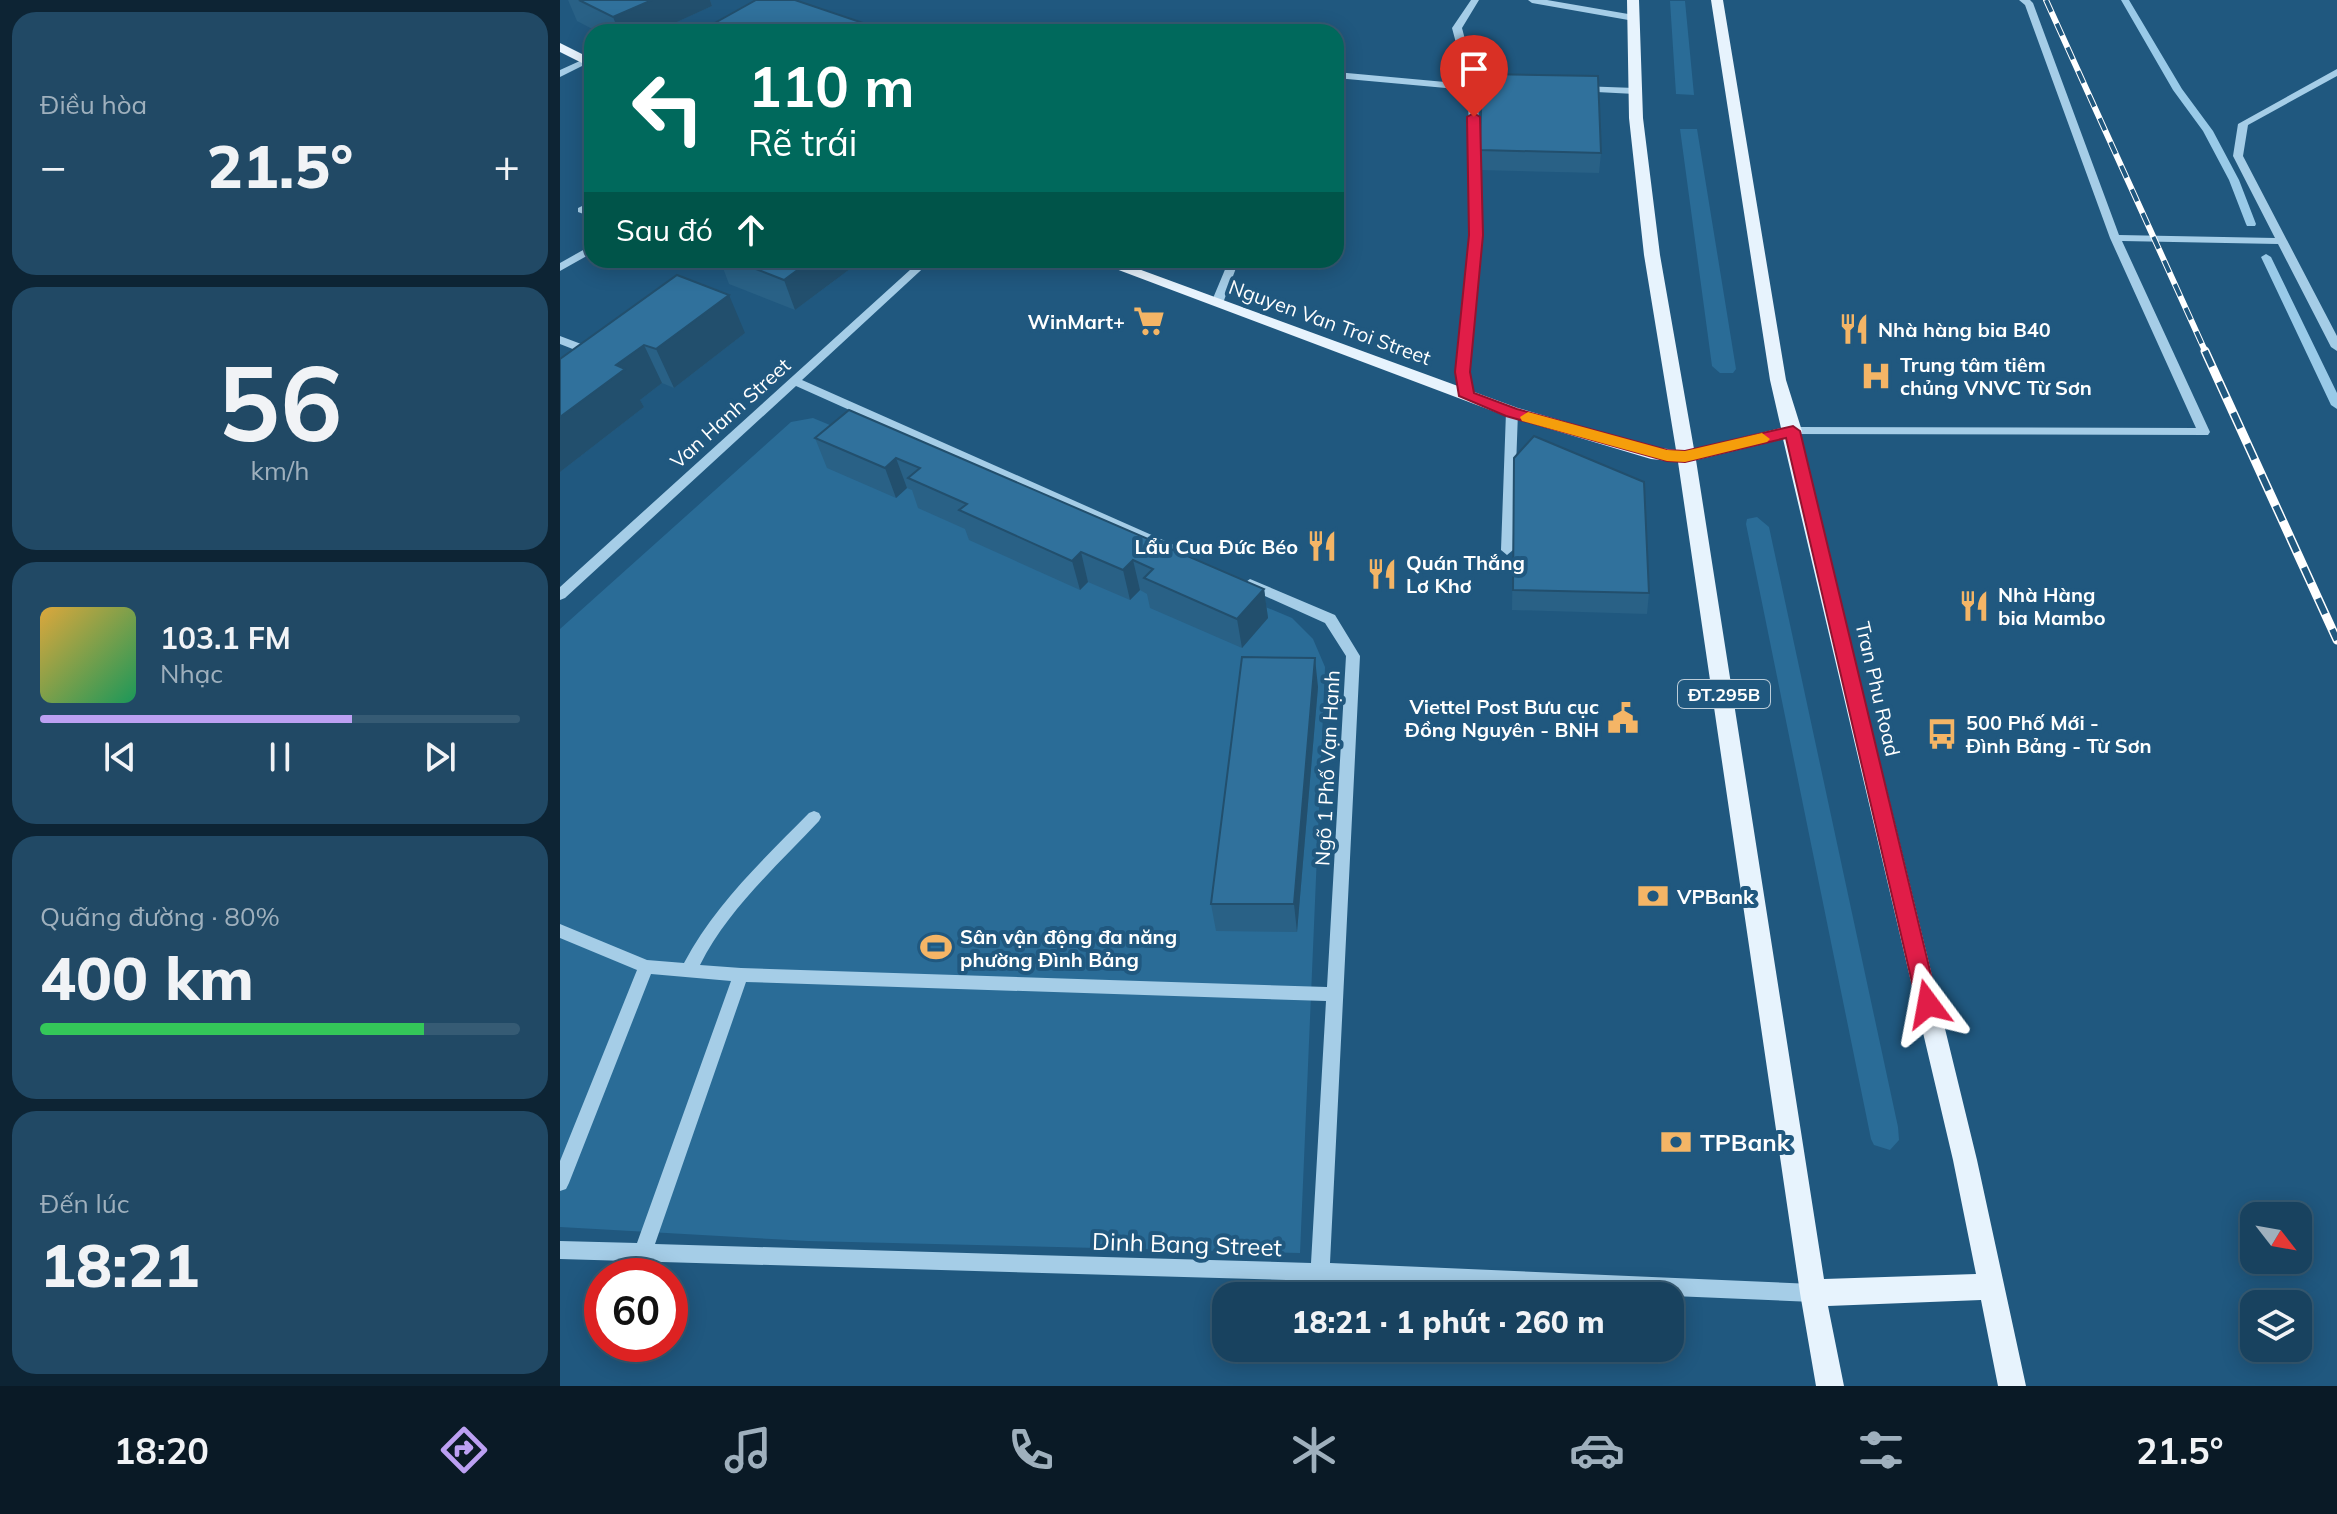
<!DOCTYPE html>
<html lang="vi">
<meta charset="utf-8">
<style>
:root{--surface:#18425f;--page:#214965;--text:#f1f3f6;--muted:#9fb0bd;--line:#365b74;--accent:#bca0f2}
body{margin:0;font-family:Mulish,sans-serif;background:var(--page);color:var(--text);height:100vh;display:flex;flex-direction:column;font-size:30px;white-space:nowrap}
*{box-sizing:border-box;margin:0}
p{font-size:26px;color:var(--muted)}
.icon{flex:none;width:44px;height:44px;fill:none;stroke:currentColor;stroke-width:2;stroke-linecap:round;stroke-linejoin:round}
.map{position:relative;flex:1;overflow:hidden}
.sheet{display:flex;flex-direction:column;gap:12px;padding:12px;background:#0d2434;width:560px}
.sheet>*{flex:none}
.hud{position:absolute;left:24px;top:24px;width:760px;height:244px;border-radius:24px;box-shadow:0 4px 20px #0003,0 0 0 2px var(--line);background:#00695c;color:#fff;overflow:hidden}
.needle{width:52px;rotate:121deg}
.controls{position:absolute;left:1680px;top:1202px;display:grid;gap:16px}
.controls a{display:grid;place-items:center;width:72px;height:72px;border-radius:16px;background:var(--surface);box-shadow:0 4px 20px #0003,0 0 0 2px var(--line);font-size:40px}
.speed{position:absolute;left:24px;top:1258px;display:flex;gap:16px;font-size:40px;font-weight:700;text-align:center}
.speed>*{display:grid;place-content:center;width:104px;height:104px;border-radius:50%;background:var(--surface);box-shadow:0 4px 20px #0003,0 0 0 2px var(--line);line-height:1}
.speed .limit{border:12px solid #d22;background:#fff;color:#111}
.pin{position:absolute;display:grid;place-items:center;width:68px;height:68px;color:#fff;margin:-82px -34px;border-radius:50% 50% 50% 0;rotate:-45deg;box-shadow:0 0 8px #0007}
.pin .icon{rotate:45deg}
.me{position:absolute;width:88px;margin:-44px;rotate:347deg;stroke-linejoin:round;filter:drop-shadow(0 0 6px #0008)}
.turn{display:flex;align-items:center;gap:28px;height:168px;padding:0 32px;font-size:36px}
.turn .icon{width:104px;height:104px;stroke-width:2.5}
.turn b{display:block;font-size:56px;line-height:68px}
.then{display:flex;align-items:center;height:76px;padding:0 32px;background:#0003;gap:16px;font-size:30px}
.big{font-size:60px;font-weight:800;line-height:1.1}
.sheet .card{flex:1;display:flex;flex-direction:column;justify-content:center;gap:12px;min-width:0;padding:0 28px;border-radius:24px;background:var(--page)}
.sheet .dial{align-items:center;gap:0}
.dial b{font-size:104px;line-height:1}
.song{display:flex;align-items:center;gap:24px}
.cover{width:96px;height:96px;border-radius:12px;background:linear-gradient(135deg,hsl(40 70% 55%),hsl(150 70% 35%))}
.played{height:8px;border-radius:4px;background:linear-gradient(90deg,var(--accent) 65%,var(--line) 65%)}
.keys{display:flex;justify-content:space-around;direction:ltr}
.heat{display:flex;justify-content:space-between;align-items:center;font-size:44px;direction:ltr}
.charge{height:12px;border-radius:6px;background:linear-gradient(90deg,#34c759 80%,var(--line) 0)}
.trip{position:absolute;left:652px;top:1282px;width:472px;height:80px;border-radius:24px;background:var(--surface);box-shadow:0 4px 20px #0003,0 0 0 2px var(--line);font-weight:800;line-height:80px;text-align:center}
.dock{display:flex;height:128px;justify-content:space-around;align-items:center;background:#0a1a26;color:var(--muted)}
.dock .icon{width:56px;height:56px}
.dock .active{color:var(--accent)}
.dock b{font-size:36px;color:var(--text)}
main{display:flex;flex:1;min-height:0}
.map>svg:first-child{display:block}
.green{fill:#2a6c97}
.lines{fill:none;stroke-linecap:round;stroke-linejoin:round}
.stream{fill:#99cae8;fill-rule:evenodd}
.minor{fill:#a5cde7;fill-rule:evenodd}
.major{fill:#e7f3fd;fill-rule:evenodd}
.rail-far1-casing{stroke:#fff;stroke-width:6}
.rail-casing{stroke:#fff;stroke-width:9}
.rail-far1{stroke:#20587f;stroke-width:4;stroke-dasharray:13;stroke-linecap:butt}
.rail{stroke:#20587f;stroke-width:6;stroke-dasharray:17;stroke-linecap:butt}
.wall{fill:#296186}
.shaded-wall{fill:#224f6d}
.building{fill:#30719c;stroke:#224f6d;stroke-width:2}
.route{fill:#e11d48;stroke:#92132f;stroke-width:2}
.slow{fill:#f59e0b}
.labels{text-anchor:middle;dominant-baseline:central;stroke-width:8;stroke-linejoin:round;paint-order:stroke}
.shield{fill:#20587f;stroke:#bccdd9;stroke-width:2}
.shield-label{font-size:18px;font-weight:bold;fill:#fff}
.poi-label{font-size:20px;font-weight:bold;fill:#fff;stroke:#20587f;text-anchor:start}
.street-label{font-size:20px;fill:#fff;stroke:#20587f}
.near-poi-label{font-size:24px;font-weight:bold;fill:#fff;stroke:#20587f;text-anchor:start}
.near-street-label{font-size:24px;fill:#fff;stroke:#20587f}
</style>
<main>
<section class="sheet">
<div class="card"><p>Điều hòa</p>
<div class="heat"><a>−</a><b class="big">21.5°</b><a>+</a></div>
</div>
<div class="card dial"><b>56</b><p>km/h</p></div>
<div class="card">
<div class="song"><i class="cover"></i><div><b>103.1 FM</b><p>Nhạc</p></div></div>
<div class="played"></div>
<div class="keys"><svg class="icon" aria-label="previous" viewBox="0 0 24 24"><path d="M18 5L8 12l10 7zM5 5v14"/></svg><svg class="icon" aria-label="pause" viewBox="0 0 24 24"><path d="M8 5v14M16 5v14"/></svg><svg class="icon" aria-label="next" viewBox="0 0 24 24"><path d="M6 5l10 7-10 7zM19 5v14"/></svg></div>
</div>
<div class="card"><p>Quãng đường · 80%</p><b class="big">400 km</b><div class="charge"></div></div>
<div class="card"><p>Đến lúc</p><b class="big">18:21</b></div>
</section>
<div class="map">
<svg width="1777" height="1386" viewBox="0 0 1777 1386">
<rect width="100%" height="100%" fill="#20587f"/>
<path class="green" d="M1110,1H1125L1134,95L1116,94Z
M1120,129H1137L1176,369L1173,373H1160L1152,366Z
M253,418L732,618L753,639L765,667L740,1253L248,1241L0,1227V629L231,422Z
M1197,517L1209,527L1338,1127L1339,1140L1330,1150L1314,1145L1311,1139L1186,524L1187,519Z"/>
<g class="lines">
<path class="stream" d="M1561,0H1569L1622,89L1653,131L1679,180L1696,224L1695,226H1687L1686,224L1669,180L1643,131L1613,90Z
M1706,254L1711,257L1777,393V409L1771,405L1701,257Z"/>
<path class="minor" d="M911,0H919L902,28L917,85L924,88L918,91L921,235L908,372L913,396L907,400L901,396L896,372L911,235L908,90L776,78V72L907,84L892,28Z
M968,0H987L1074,15L1079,18L1074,21L972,3Z
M1459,0H1470L1473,3L1559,235L1715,238L1673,156L1678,124L1777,69V76L1688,125L1683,156L1777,336V351L1771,347L1718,244L1562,241L1650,432L1648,435L1229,434L1227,431L1233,427L1636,428L1550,238L1465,5Z
M22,60L30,62L0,77V70Z
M1020,86L1075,88L1080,91L1075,94L1017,91L1015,89Z
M32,201L30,210L32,217L18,212V208Z
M32,245V253L0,271V263Z
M361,260H372L242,380L621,548L622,551L621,554H611L236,386L5,598L0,600V587Z
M669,260H679L663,303L661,305H653L651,303Z
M0,336L37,350L39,353L33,357L0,344Z
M952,408L958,412L953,550L947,555L941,550L946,412Z
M690,579L775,615L800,656L770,1263L1253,1284L1259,1287L1262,1293L1259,1299L1253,1302L760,1281L0,1259V1241L77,1243L171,981L91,974L9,1183L6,1189L0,1191V1161L77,970L0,938V924L87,960L124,963C155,904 203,860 249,813L254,811L259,813L261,817L259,821C217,866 168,909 140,965L181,968L767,987L786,656L765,623L685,587L683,584ZM186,982L766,1001L751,1263L95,1244Z"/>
<path class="major" d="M1067,0H1079L1083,118L1100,255L1134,449L1221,428L1210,380L1151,0H1163L1226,380L1242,431L1240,434L1417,1160L1466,1386H1438L1421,1300L1268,1306L1284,1386H1256L1240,1293L1118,462L1091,459L946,416L532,260H554L958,408L1092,447L1116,450L1084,255L1069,118ZM1223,439L1393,1160L1416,1274L1264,1279L1136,460Z
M0,43L32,59V68L0,52Z"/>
<defs>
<path id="rail-far1" d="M1486,0L1646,353"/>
<path id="rail" d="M1645,351L1777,640"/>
</defs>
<use href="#rail-far1" class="rail-far1-casing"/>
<use href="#rail" class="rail-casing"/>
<use href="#rail-far1" class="rail-far1"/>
<use href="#rail" class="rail"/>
</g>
<path class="wall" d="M8,0H150L152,6L95,32H38L17,21Z
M153,24L312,26L314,32H156Z
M922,74L1041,153L1039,173L919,170Z
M108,260H127L120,265Z
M160,260H302L235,310L169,284Z
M117,275L185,333L114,388L102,383L80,400L84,407L0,472Z
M289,410L704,589L708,618L682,648L590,608L587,594L580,590L570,600L528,582L520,590L409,540L405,529L358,508L352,490L347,488L336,498L267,468L255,438Z
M954,458L1089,593L1087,614L952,610Z
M758,687L737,932L656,931L651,904Z"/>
<path class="shaded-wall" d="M92,0H150L152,6L95,32H59L53,17Z
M312,26L314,32H303Z
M118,260H127L120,265Z
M251,260H302L235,310L224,280Z
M169,295L185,333L114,388L96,349Z
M84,345L102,383L80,400L84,407L0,472V417L56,365Z
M336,458L347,488L336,498L325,468Z
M521,552L528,582L520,590L512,561Z
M573,560L580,590L570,600L563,570Z
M704,589L708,618L682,648L677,619Z
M755,658L758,687L737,932L734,904Z"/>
<path class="building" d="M19,0H92L53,17Z
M196,0H235L312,26L303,32H175L153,24Z
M922,74L1038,76L1041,153L920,150Z
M173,260H251L224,280Z
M117,275L169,295L96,349L84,345L56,365L65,369L0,417V359Z
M289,410L704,589L677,619L584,578L593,569L573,560L563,570L521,552L512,561L399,510L407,504L348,478L360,468L336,458L325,468L255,438Z
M974,436L1084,482L1089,593L953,590L954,458Z
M682,657L755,658L734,904H651Z"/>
<path class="route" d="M914,113L920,117L923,235L910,372L914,393L957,409L1107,450L1125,451L1233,426L1240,431L1378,1004L1375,1011H1360L1357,1004L1226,438L1125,462L1107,461L946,416L899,396L895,372L909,235L907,117Z"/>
<path class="slow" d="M968,412L1107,450L1125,451L1202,433L1210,439L1207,442L1125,462L1107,461L962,421L960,417Z"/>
<defs>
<symbol id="supermarket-bare" viewBox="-9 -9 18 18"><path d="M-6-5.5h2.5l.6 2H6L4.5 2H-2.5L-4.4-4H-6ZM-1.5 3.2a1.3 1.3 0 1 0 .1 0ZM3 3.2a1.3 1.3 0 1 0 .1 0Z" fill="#f4b566" stroke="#20587f" stroke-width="2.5" paint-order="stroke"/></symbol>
<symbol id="restaurant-bare" viewBox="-9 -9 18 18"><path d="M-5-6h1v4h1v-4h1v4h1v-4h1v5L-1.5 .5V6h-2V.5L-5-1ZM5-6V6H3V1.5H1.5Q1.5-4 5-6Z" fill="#f4b566" stroke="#20587f" stroke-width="2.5" paint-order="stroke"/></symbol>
<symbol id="hospital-bare" viewBox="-9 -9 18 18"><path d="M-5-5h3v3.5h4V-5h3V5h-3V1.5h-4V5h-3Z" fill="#f4b566" stroke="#20587f" stroke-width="2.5" paint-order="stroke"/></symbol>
<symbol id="civic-bare" viewBox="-9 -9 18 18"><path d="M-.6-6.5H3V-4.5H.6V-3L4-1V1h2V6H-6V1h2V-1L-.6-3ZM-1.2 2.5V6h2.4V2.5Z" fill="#f4b566" stroke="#20587f" stroke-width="2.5" paint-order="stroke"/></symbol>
<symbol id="bus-bare" viewBox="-9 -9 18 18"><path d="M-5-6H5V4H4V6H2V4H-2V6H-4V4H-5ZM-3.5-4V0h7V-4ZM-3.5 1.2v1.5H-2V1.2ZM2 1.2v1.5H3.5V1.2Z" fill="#f4b566" stroke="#20587f" stroke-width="2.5" paint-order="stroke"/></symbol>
<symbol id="bank-bare" viewBox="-9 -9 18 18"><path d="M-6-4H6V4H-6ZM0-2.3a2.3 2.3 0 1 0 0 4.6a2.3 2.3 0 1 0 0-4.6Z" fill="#f4b566" stroke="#20587f" stroke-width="2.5" paint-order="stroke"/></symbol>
<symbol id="stadium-bare" viewBox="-9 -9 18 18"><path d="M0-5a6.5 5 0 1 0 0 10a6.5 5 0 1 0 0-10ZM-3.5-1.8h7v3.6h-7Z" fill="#f4b566" stroke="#20587f" stroke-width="2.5" paint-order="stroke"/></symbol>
</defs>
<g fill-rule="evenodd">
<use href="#supermarket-bare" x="567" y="299" width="44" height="44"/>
<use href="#restaurant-bare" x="1272" y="307" width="44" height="44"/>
<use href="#hospital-bare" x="1294" y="354" width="44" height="44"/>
<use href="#restaurant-bare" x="740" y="524" width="44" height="44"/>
<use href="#restaurant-bare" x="800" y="552" width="44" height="44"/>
<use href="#restaurant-bare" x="1392" y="584" width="44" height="44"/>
<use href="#civic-bare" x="1041" y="696" width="44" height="44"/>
<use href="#bus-bare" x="1360" y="712" width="44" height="44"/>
<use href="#bank-bare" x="1071" y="874" width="44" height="44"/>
<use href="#stadium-bare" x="354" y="925" width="44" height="44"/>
<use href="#bank-bare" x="1094" y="1120" width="44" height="44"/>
</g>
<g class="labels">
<rect class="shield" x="1118" y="680" width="92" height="28" rx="6"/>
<g class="shield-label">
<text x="1164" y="694">ĐT.295B</text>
</g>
<g class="poi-label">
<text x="565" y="321" text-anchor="end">WinMart+</text>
<text x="1318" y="329">Nhà hàng bia B40</text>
<text x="1340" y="364">Trung tâm tiêm<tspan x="1340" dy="23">chủng VNVC Từ Sơn</tspan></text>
<text x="738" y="546" text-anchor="end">Lẩu Cua Đức Béo</text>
<text x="846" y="562">Quán Thắng<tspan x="846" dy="23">Lơ Khơ</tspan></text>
<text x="1438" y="594">Nhà Hàng<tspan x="1438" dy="23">bia Mambo</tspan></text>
<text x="1039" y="706" text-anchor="end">Viettel Post Bưu cục<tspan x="1039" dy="23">Đồng Nguyên - BNH</tspan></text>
<text x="1406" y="722">500 Phố Mới -<tspan x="1406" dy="23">Đình Bảng - Từ Sơn</tspan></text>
<text x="1117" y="896">VPBank</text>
<text x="400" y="936">Sân vận động đa năng<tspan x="400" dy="23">phường Đình Bảng</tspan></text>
</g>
<g class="street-label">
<text transform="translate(770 322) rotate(20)">Nguyen Van Troi Street</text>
<text transform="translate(170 413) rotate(-42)">Van Hanh Street</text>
<text transform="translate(1318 689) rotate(77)">Tran Phu Road</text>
<text transform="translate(767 768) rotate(-87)">Ngõ 1 Phố Vạn Hạnh</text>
</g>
<g class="near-poi-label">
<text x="1140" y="1142">TPBank</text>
</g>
<g class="near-street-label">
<text transform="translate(627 1244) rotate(2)">Dinh Bang Street</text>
</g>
</g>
</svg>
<div class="controls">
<a><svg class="needle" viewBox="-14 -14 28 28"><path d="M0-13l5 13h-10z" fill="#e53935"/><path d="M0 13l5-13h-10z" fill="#9fb0bd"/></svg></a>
<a><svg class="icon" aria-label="layers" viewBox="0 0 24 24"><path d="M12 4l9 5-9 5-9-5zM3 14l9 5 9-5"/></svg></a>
</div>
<div class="speed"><div class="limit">60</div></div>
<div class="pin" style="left:914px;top:117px;background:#d93025"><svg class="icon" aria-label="arrive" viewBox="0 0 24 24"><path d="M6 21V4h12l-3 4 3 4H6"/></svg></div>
<svg class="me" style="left:1368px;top:1004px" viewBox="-20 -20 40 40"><path d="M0-17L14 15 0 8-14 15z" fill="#e11d48" stroke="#fff" stroke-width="4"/></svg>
<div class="trip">18:21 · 1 phút · 260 m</div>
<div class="hud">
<div class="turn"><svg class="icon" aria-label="left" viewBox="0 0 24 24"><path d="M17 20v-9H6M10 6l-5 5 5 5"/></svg><div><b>110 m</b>Rẽ trái</div></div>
<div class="then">Sau đó<svg class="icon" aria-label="ahead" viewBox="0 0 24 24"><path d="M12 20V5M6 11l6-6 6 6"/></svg></div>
</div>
</div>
</main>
<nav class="dock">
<b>18:20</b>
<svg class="icon active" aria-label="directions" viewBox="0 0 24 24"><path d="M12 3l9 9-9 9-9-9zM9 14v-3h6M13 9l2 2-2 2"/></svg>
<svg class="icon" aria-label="music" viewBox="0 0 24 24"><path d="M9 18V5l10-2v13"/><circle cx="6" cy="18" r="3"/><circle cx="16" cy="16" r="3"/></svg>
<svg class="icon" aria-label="phone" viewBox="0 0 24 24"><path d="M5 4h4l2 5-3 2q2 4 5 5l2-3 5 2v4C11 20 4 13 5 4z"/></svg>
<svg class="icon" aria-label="climate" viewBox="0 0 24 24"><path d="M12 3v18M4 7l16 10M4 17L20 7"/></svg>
<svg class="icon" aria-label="car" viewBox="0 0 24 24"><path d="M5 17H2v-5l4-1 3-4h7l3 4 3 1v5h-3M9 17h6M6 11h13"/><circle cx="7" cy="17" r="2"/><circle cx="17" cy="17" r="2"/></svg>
<svg class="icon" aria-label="filters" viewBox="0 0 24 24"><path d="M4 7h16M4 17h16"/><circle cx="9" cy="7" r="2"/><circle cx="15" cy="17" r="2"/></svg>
<b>21.5°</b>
</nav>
